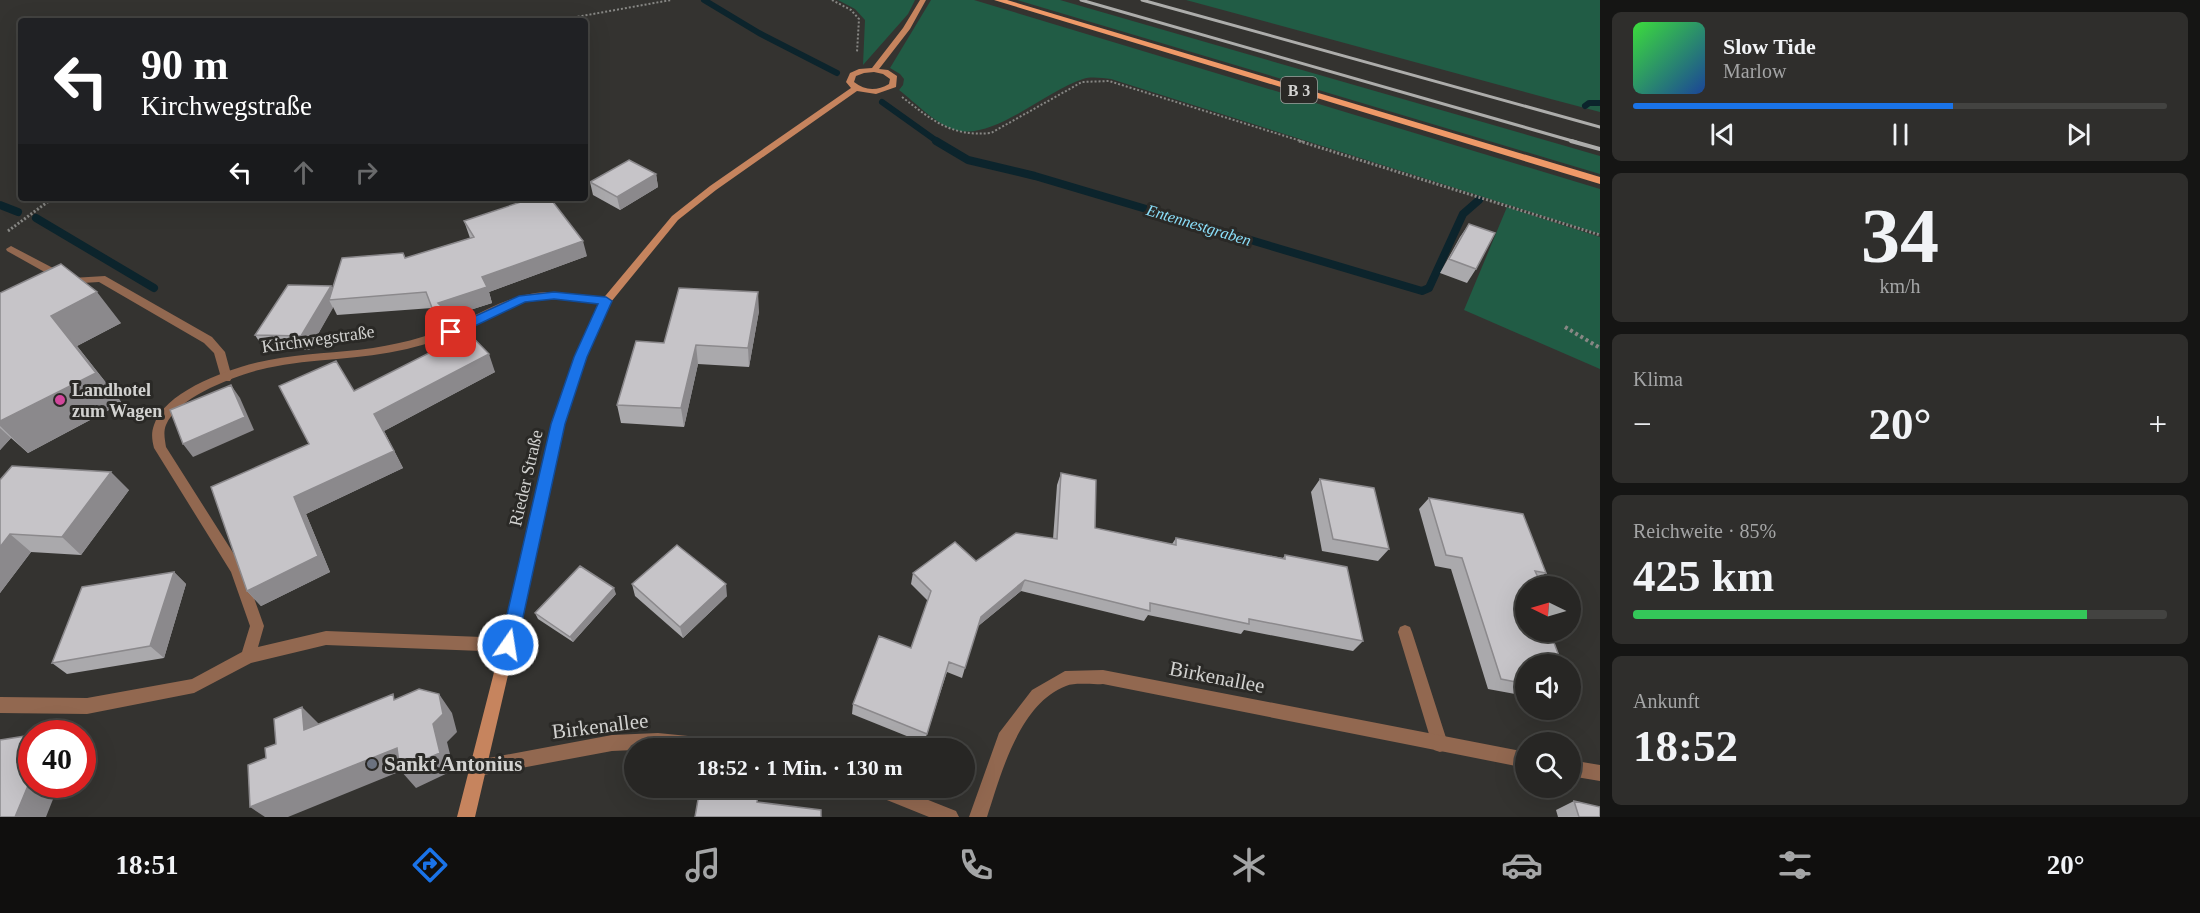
<!DOCTYPE html>
<html lang="de">
<meta charset="utf-8">
<style>
:root{--surface:#272624;--page:#2f2e2c;--text:#f1f3f6;--muted:#a4a5a6;--line:#434341;--accent:#1a73e8}
body{margin:0;font-family:"Times New Roman",serif;background:var(--page);color:var(--text);height:100vh;display:flex;flex-direction:column;font-size:22px;white-space:nowrap}
*{box-sizing:border-box;margin:0}
p{font-size:20px;color:var(--muted)}
.icon{flex:none;width:33px;height:33px;fill:none;stroke:currentColor;stroke-width:2;stroke-linecap:round;stroke-linejoin:round}
.map{position:relative;flex:1;overflow:hidden}
.sheet{display:flex;flex-direction:column;gap:12px;padding:12px;background:#151514;width:600px}
.sheet>*{flex:none}
.top-card{position:absolute;left:18px;top:18px;width:570px;height:183px;border-radius:6px;box-shadow:0 6px 24px #0002,0 0 0 2px var(--line);background:#202124;color:#fff;overflow:hidden}
.needle{width:39px;rotate:275deg}
.fabs{position:absolute;left:1515px;top:576px;display:grid;gap:12px}
.fabs a{display:grid;place-items:center;width:66px;height:66px;border-radius:50%;background:var(--surface);box-shadow:0 6px 24px #0002,0 0 0 2px var(--line);font-size:30px}
.speed{position:absolute;left:18px;top:720px;display:flex;gap:12px;font-size:30px;font-weight:700;text-align:center}
.speed>*{display:grid;place-content:center;width:78px;height:78px;border-radius:50%;background:var(--surface);box-shadow:0 6px 24px #0002,0 0 0 2px var(--line);line-height:1}
.speed .limit{border:9px solid #d22;background:#fff;color:#111}
.pin{position:absolute;display:grid;place-items:center;width:51px;height:51px;color:#fff;margin:-26px;border-radius:12px;box-shadow:0 3px 9px #0006}
.me{position:absolute;width:66px;margin:-33px;rotate:13deg;stroke-linejoin:round;filter:drop-shadow(0 0 4px #0008)}
.turn{display:flex;align-items:center;gap:21px;height:126px;padding:0 24px;font-size:27px}
.turn .icon{width:78px;height:78px;stroke-width:2.5}
.turn b{display:block;font-size:42px;line-height:51px}
.lanes{display:flex;align-items:center;height:57px;padding:0 24px;background:#0003;justify-content:center;gap:30px;direction:ltr}
.lanes .off{opacity:.35}
.big{font-size:45px;font-weight:800;line-height:1.1}
.sheet .card{flex:1;display:flex;flex-direction:column;justify-content:center;gap:9px;min-width:0;padding:0 21px;border-radius:9px;background:var(--page)}
.sheet .dial{align-items:center;gap:0}
.dial b{font-size:78px;line-height:1}
.song{display:flex;align-items:center;gap:18px}
.cover{width:72px;height:72px;border-radius:9px;background:linear-gradient(135deg,hsl(120 70% 55%),hsl(220 70% 35%))}
.played{height:6px;border-radius:3px;background:linear-gradient(90deg,var(--accent) 60%,var(--line) 60%)}
.keys{display:flex;justify-content:space-around;direction:ltr}
.heat{display:flex;justify-content:space-between;align-items:center;font-size:33px;direction:ltr}
.charge{height:9px;border-radius:4px;background:linear-gradient(90deg,#34c759 85%,var(--line) 0)}
.trip{position:absolute;left:624px;top:738px;width:351px;height:60px;border-radius:30px;background:var(--surface);box-shadow:0 6px 24px #0002,0 0 0 2px var(--line);font-weight:800;line-height:60px;text-align:center}
.tab-bar{display:flex;height:96px;justify-content:space-around;align-items:center;background:#100f0e;color:var(--muted)}
.tab-bar .icon{width:42px;height:42px}
.tab-bar .on{color:var(--accent)}
.tab-bar b{font-size:27px;color:var(--text)}
main{display:flex;flex:1;min-height:0}
.map>svg:first-child{display:block}
.green{fill:#215c45}
.lines{fill:none;stroke-linecap:round;stroke-linejoin:round}
.stream-far1{stroke:#0c242c;stroke-width:6}
.stream{stroke:#0c242c;stroke-width:8}
.path-far2{stroke:#878784;stroke-width:2;stroke-dasharray:2 2;stroke-linecap:butt}
.path-far1{stroke:#878784;stroke-width:3;stroke-dasharray:2 2;stroke-linecap:butt}
.path{stroke:#878784;stroke-width:4;stroke-dasharray:3 3;stroke-linecap:butt}
.lane{fill:#926850;fill-rule:evenodd}
.street{fill:#926850;fill-rule:evenodd}
.secondary{fill:#c6845e;fill-rule:evenodd}
.primary{fill:#ef9968;fill-rule:evenodd}
.rail-far1{stroke:#adadab;stroke-width:3}
.rail{stroke:#adadab;stroke-width:4}
.wall{fill:#aaa9ac}
.shaded-wall{fill:#8b898c}
.building{fill:#c6c4c8;stroke:#8b898c;stroke-width:1.5}
.route{fill:#1a73e8;stroke:#114b97;stroke-width:1.5}
.hotel-dot{fill:#d1479c;stroke:#2a2926;stroke-width:2}
.worship-dot{fill:#6b7280;stroke:#2a2926;stroke-width:2}
.labels{text-anchor:middle;dominant-baseline:central;stroke-width:6;stroke-linejoin:round;paint-order:stroke}
.shield{fill:#2a2926;stroke:#a09f9d;stroke-width:1.5}
.shield-label{font-size:16px;font-weight:bold;fill:#d2d2d0}
.far-water-label{font-size:16px;font-style:italic;fill:#8be0fb;stroke:#2a2926}
.street-label{font-size:18px;fill:#d2d2d0;stroke:#2a2926}
.poi-label{font-size:18px;font-weight:bold;fill:#d2d2d0;stroke:#2a2926;text-anchor:start}
.near-street-label{font-size:21px;fill:#d2d2d0;stroke:#2a2926}
.near-poi-label{font-size:21px;font-weight:bold;fill:#d2d2d0;stroke:#2a2926;text-anchor:start}
</style>
<main>
<div class="map">
<svg width="1600" height="817" viewBox="0 0 1600 817">
<rect width="100%" height="100%" fill="#343330"/>
<path class="green" d="M838,0H915L908,14L863,65L865,20L855,9Z
M931,0H974L1600,189V234L1111,79C1102,78 1091,76 1083,79C1047,90 993,141 956,130C935,124 916,103 899,90L903,85L904,79L900,74L890,68Z
M1017,0H1060L1600,156V174Z
M1186,0H1600V112L1547,98Z
M1507,207L1600,237V369L1464,310Z"/>
<g class="lines">
<path class="stream-far1" d="M704,0L759,33L837,73
M882,102L938,142
M1585,106L1589,103H1600"/>
<path class="stream" d="M936,141L968,160L1035,176L1422,291L1429,288L1463,214L1479,200
M0,205L18,212
M36,218L154,288"/>
<path class="path-far2" d="M832,0L851,10L859,19L857,52
M554,21L671,0
M902,97C932,120 951,137 991,133L1082,82L1109,81L1304,142"/>
<path class="path-far1" d="M1299,141L1600,235
M8,231L53,198"/>
<path class="path" d="M1565,327L1600,348"/>
<path class="lane" d="M11,246L72,278L105,276L212,337L225,352L232,378L230,381H222L214,353L204,343L99,282L66,284L7,251L6,249Z
M1405,625L1410,627L1412,632L1448,744L1446,750L1440,752L1434,750L1432,744L1398,632L1400,627Z"/>
<path class="street" d="M545,292L606,297L611,301L606,305C579,301 551,296 524,302C504,306 485,319 467,328C448,338 427,344 407,349C361,360 313,358 267,368C239,374 178,396 166,425C163,432 165,440 166,447L244,570L264,626L258,647L326,631L508,638L513,640L515,645L513,650L508,652L326,645L251,663L194,693L87,714L0,713V697L87,698L192,679L242,652L250,626L231,572L154,448C152,440 151,433 154,425C165,390 235,366 269,360C303,353 338,353 373,348C390,345 406,342 422,337C465,326 499,295 545,292Z
M1103,670L1526,752V768L1103,684C1092,685 1076,682 1066,686C1019,704 1001,774 987,817H969L999,733L1032,690L1065,671Z
M658,733L728,740L734,742L736,748H634V750L612,751L478,776L472,774L470,768L472,762L478,760L612,735Z
M1570,760L1600,765V781L1570,776Z
M870,788H898L956,811L959,817H929L872,794Z"/>
<path class="secondary" d="M920,0H926L910,29L879,69L888,70L897,76L896,87L876,94L857,91L716,190L678,220L611,302L586,357L564,424L515,645L475,817H457L501,645L552,424L574,357L601,301L672,216L710,186L851,88L846,82L850,73L859,69L872,68L903,28ZM874,72L883,74L890,79L889,84C877,91 865,91 854,82L856,76L864,73Z"/>
<path class="primary" d="M994,0H1007L1600,177V184Z"/>
<path class="rail-far1" d="M1081,0L1576,142
M1142,0L1600,127"/>
<path class="rail" d="M1571,141L1600,149"/>
</g>
<path class="wall" d="M656,174L658,187L620,210L593,195L590,182Z
M464,221L587,256L489,292L492,303L448,317L495,372L384,431L403,468L306,514L330,572L261,606L247,591L309,444L354,391L447,344L432,308L337,315L333,307L309,350L264,349L255,335L331,286L333,289L403,253L405,258L470,238Z
M1469,224L1476,269L1467,283L1440,273L1460,237Z
M0,293L121,323L77,346L122,403L28,453L11,438L0,450Z
M759,311L749,367L698,364L684,427L621,423L617,405L664,343Z
M1061,473L1095,528L1172,544L1176,538L1283,558L1285,555L1363,641L1353,651L1244,630L1241,634L1148,615L1144,621L1021,591L977,627L962,678L947,672L924,743L852,714L853,704L911,648L928,601L911,584L913,573L976,561L1053,539L1057,485Z
M1320,479L1389,549L1378,561L1322,551L1311,492Z
M0,480L129,490L81,555L31,552L0,593Z
M1429,498L1546,573L1539,578L1526,632H1551L1526,664V696L1488,689L1451,569L1435,566L1419,509Z
M174,572L186,584L164,658L67,674L52,663Z
M632,584L727,596L683,638L635,596Z
M616,594L573,642L538,619L535,613Z
M1574,801L1600,817H1558L1556,810Z"/>
<path class="shaded-wall" d="M656,174L658,187L620,210L617,197Z
M583,241L587,256L489,292L492,303L448,317L451,324L440,328L434,313L438,303L482,277Z
M331,286L338,299L329,300L333,308L309,350L301,336Z
M97,292L121,323L77,346L122,403L28,453L0,426V421L51,316Z
M758,292L759,311L749,367L748,348Z
M696,345L698,364L684,427L681,408Z
M489,354L495,372L384,431L403,468L306,514L330,572L261,606L247,591L294,497L374,414Z
M231,385L240,398L254,430L193,457L183,444Z
M0,428L11,438L0,450Z
M111,472L129,490L81,555L62,537Z
M10,534L31,552L0,593V547Z
M174,572L186,584L164,658L150,646Z
M1025,580L1021,591L977,627L981,617Z
M726,584L727,596L683,638L680,627Z
M614,588L616,594L573,642L570,637Z
M439,694L452,713L457,732L447,742L454,770L416,788L401,771L288,817H265L250,807L433,724Z
M302,707L321,726L304,730Z
M32,776V784H59L46,817H15Z"/>
<path class="building" d="M629,160L656,174L617,197L590,182Z
M533,198H550L583,241L482,277L487,287L438,303L444,309L434,313L426,292L329,300L342,258L403,253L405,258L474,237L464,221Z
M1469,224L1495,233L1476,269L1449,259Z
M61,264L97,292L51,316L96,373L0,421V293Z
M288,285L331,286L301,336L255,335Z
M679,288L758,292L748,348L696,345L681,408L617,405L636,341L664,343Z
M453,317L489,354L374,414L394,451L294,497L318,556L247,591L211,487L309,444L279,386L336,361L354,391L447,344L438,323Z
M231,385L245,417L183,444L170,410Z
M12,466L111,472L62,537L10,534L0,547V480Z
M1061,473L1096,480L1095,528L1176,545V538L1285,559V555L1347,567L1363,641L1249,619V624L1150,603V611L1025,580L981,617L965,668L949,662L927,734L853,704L879,636L911,648L931,591L913,573L955,542L976,561L1016,533L1057,539Z
M1320,479L1374,488L1389,549L1333,539Z
M1429,498L1523,514L1546,573L1535,571L1542,586H1526V632H1550L1562,664H1526V684L1501,679L1462,558L1446,555Z
M677,545L726,584L680,627L632,584Z
M580,566L614,588L570,637L535,613Z
M174,572L150,646L52,663L82,587Z
M419,689L439,694L443,714L433,724L440,753L400,770L397,748L250,807L248,765L266,758L265,748L276,744L274,719L302,707L304,730L393,694L394,700Z
M32,735V776L15,817H0V740Z
M700,788H714L758,794L757,802L821,810V817H695Z
M1574,801L1600,807V817H1579Z"/>
<path class="route" d="M554,292L606,297L612,301L587,357L565,424L517,645L514,650L508,653L502,650L500,645L551,424L574,357L598,304L554,299L525,302L456,335L451,336L445,332L447,329L519,296Z"/>
<circle class="hotel-dot" cx="60" cy="400" r="6"/>
<circle class="worship-dot" cx="372" cy="764" r="6"/>
<g class="labels">
<rect class="shield" x="1281" y="77" width="36" height="26" rx="4.5"/>
<g class="shield-label">
<text x="1299" y="90">B 3</text>
</g>
<g class="far-water-label">
<text transform="translate(1199 225) rotate(17)">Entennestgraben</text>
</g>
<g class="street-label">
<text transform="translate(318 339) rotate(-8)">Kirchwegstraße</text>
<text transform="translate(526 478) rotate(-77)">Rieder Straße</text>
</g>
<g class="poi-label">
<text x="72" y="390">Landhotel<tspan x="72" dy="21">zum Wagen</tspan></text>
</g>
<g class="near-street-label">
<text transform="translate(1217 677) rotate(11)">Birkenallee</text>
<text transform="translate(600 726) rotate(-7)">Birkenallee</text>
</g>
<g class="near-poi-label">
<text x="384" y="764">Sankt Antonius</text>
</g>
</g>
</svg>
<div class="fabs">
<a><svg class="needle" viewBox="-14 -14 28 28"><path d="M0-13l5 13h-10z" fill="#e53935"/><path d="M0 13l5-13h-10z" fill="#a4a5a6"/></svg></a>
<a><svg class="icon" aria-label="sound" viewBox="0 0 24 24"><path d="M4 9h4l5-4v14l-5-4H4zM17 9q2 3 0 6"/></svg></a>
<a><svg class="icon" aria-label="search" viewBox="0 0 24 24"><circle cx="10" cy="10" r="6"/><path d="M15 15l6 6"/></svg></a>
</div>
<div class="speed"><div class="limit">40</div></div>
<div class="pin" style="left:451px;top:332px;background:#d93025"><svg class="icon" aria-label="arrive" viewBox="0 0 24 24"><path d="M6 21V4h12l-3 4 3 4H6"/></svg></div>
<svg class="me" style="left:508px;top:645px" viewBox="-20 -20 40 40"><circle r="17" fill="#1a73e8" stroke="#fff" stroke-width="3"/><path d="M0-11L8 9 0 5-8 9z" fill="#fff"/></svg>
<div class="trip">18:52 · 1 Min. · 130 m</div>
<div class="top-card">
<div class="turn"><svg class="icon" aria-label="left" viewBox="0 0 24 24"><path d="M17 20v-9H6M10 6l-5 5 5 5"/></svg><div><b>90 m</b>Kirchwegstraße</div></div>
<div class="lanes"><svg class="icon" aria-label="left" viewBox="0 0 24 24"><path d="M17 20v-9H6M10 6l-5 5 5 5"/></svg><svg class="icon off" aria-label="ahead" viewBox="0 0 24 24"><path d="M12 20V5M6 11l6-6 6 6"/></svg><svg class="icon off" aria-label="right" viewBox="0 0 24 24"><path d="M7 20v-9h11M14 6l5 5-5 5"/></svg></div>
</div>
</div>
<section class="sheet">
<div class="card">
<div class="song"><i class="cover"></i><div><b>Slow Tide</b><p>Marlow</p></div></div>
<div class="played"></div>
<div class="keys"><svg class="icon" aria-label="previous" viewBox="0 0 24 24"><path d="M18 5L8 12l10 7zM5 5v14"/></svg><svg class="icon" aria-label="pause" viewBox="0 0 24 24"><path d="M8 5v14M16 5v14"/></svg><svg class="icon" aria-label="next" viewBox="0 0 24 24"><path d="M6 5l10 7-10 7zM19 5v14"/></svg></div>
</div>
<div class="card dial"><b>34</b><p>km/h</p></div>
<div class="card"><p>Klima</p>
<div class="heat"><a>−</a><b class="big">20°</b><a>+</a></div>
</div>
<div class="card"><p>Reichweite · 85%</p><b class="big">425 km</b><div class="charge"></div></div>
<div class="card"><p>Ankunft</p><b class="big">18:52</b></div>
</section>
</main>
<nav class="tab-bar">
<b>18:51</b>
<svg class="icon on" aria-label="directions" viewBox="0 0 24 24"><path d="M12 3l9 9-9 9-9-9zM9 14v-3h6M13 9l2 2-2 2"/></svg>
<svg class="icon" aria-label="music" viewBox="0 0 24 24"><path d="M9 18V5l10-2v13"/><circle cx="6" cy="18" r="3"/><circle cx="16" cy="16" r="3"/></svg>
<svg class="icon" aria-label="phone" viewBox="0 0 24 24"><path d="M5 4h4l2 5-3 2q2 4 5 5l2-3 5 2v4C11 20 4 13 5 4z"/></svg>
<svg class="icon" aria-label="climate" viewBox="0 0 24 24"><path d="M12 3v18M4 7l16 10M4 17L20 7"/></svg>
<svg class="icon" aria-label="car" viewBox="0 0 24 24"><path d="M5 17H2v-5l4-1 3-4h7l3 4 3 1v5h-3M9 17h6M6 11h13"/><circle cx="7" cy="17" r="2"/><circle cx="17" cy="17" r="2"/></svg>
<svg class="icon" aria-label="filters" viewBox="0 0 24 24"><path d="M4 7h16M4 17h16"/><circle cx="9" cy="7" r="2"/><circle cx="15" cy="17" r="2"/></svg>
<b>20°</b>
</nav>
